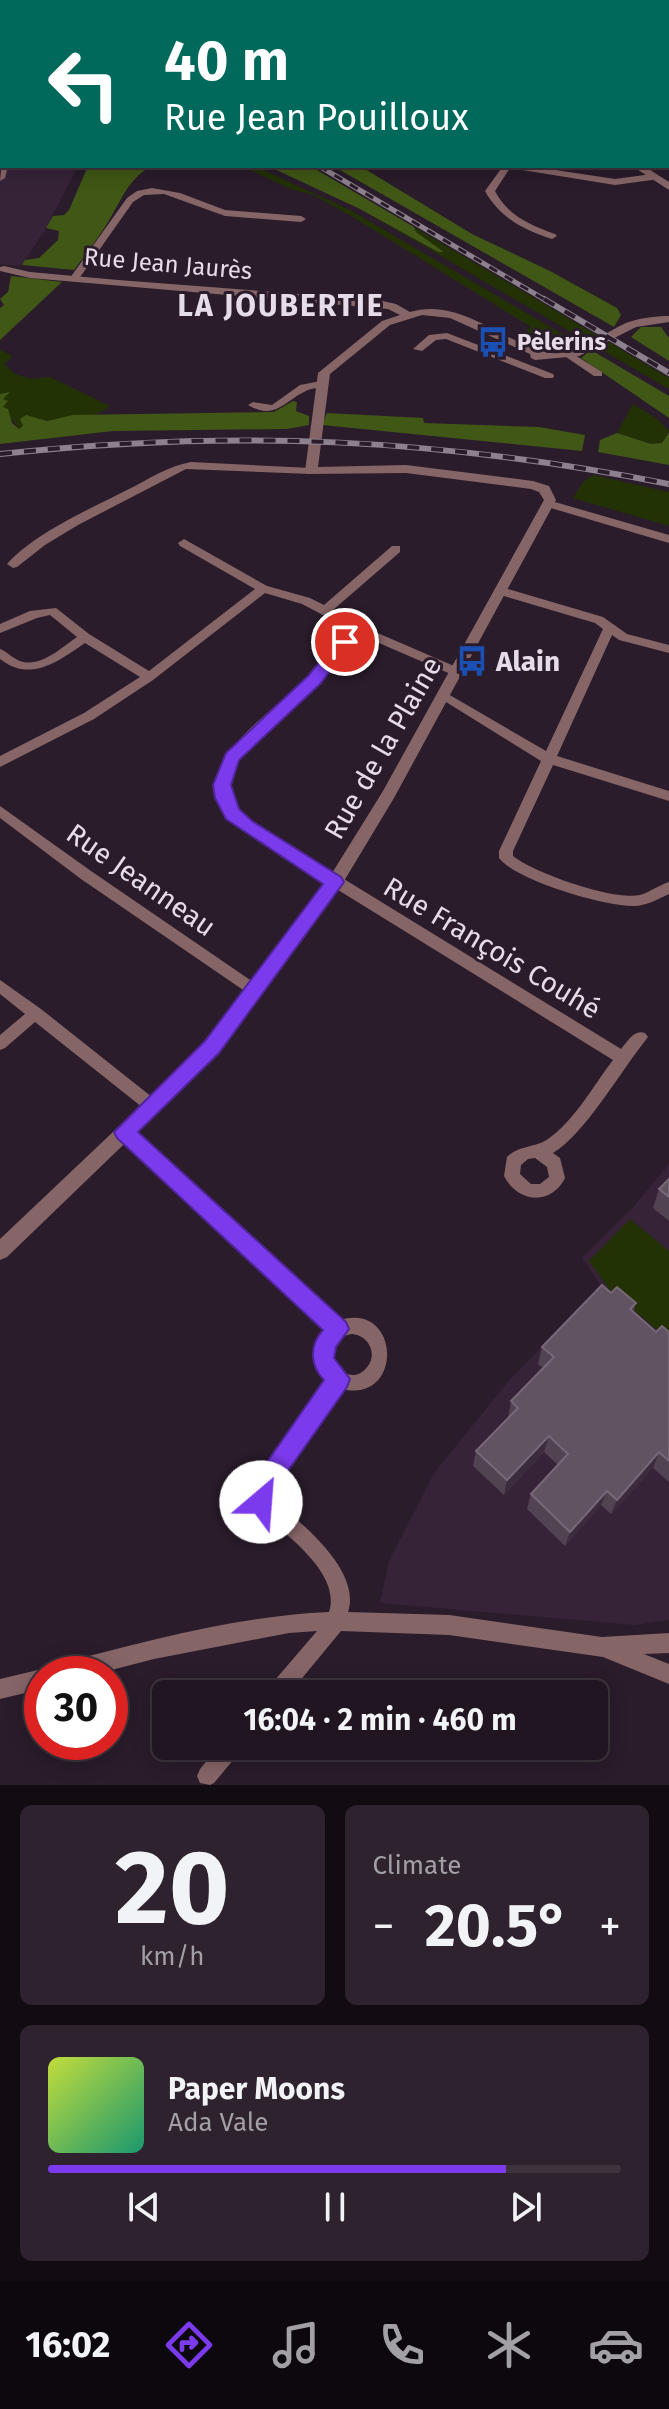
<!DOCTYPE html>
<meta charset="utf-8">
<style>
:root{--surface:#201520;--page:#2d222d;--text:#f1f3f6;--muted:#a29fa5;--line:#3d343e;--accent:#7c3aed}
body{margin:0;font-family:"Fira Sans",sans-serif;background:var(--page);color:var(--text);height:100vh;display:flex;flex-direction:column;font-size:30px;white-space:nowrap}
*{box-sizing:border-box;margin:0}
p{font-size:26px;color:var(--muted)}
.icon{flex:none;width:44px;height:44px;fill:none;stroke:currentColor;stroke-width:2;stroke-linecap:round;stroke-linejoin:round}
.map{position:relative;height:1785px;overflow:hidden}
.sheet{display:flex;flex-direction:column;gap:20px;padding:20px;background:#120c12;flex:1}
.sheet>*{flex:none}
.banner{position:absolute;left:0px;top:0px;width:670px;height:168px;box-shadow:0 4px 20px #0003,0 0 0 2px var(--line);background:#00695c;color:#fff;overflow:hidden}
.speed{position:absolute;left:24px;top:1656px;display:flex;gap:16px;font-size:40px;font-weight:700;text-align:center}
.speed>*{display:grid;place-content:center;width:104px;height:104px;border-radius:50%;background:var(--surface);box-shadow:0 4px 20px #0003,0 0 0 2px var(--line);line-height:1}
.speed .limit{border:12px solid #d22;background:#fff;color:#111}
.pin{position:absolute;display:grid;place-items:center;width:68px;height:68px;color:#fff;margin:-34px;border:4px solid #fff;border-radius:50%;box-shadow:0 2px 8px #0007}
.me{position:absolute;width:88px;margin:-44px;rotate:27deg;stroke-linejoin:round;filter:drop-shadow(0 0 6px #0008)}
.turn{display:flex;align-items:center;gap:28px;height:168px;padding:0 32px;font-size:36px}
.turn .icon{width:104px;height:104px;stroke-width:2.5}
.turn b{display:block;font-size:56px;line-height:68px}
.big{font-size:60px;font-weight:700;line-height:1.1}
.sheet .tile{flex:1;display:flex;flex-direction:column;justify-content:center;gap:12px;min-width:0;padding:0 28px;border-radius:12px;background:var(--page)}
.sheet .dial{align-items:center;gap:0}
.dial b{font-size:104px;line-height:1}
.song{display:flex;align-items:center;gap:24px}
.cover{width:96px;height:96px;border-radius:12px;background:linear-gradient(135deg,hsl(70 70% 55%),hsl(160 70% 35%))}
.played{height:8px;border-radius:4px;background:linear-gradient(90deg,var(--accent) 80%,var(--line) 80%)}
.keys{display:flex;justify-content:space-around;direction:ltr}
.heat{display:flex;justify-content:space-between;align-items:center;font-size:44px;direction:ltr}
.sheet .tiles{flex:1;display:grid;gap:20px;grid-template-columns:1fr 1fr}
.tile:last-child{grid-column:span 2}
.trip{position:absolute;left:152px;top:1680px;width:456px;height:80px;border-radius:12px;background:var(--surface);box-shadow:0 4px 20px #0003,0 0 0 2px var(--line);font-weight:700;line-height:80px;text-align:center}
.dock{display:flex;height:128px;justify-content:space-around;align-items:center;background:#0d080d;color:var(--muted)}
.dock .icon{width:56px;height:56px}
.dock .current{color:var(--accent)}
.dock b{font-size:36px;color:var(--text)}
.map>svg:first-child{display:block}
.built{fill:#362338}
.green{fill:#233205}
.forest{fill:#405715}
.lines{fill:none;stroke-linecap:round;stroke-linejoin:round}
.minor{fill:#866567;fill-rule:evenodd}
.tertiary{fill:#866567;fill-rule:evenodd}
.secondary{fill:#c08c8f;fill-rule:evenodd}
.rail-far1-casing{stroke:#8d818e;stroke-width:5}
.rail-casing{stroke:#8d818e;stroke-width:6}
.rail-far1{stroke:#2a1c2b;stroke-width:3;stroke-dasharray:9;stroke-linecap:butt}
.rail{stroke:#2a1c2b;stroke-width:4;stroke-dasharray:12;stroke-linecap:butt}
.wall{fill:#524353}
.shaded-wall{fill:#3b2c3c}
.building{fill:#625363;stroke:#776878;stroke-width:2}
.route{fill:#7c3aed;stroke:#51269a;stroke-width:2}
.labels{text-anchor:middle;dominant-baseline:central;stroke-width:6;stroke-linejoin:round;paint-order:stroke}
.far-street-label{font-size:24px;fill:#e6dce7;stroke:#2a1c2b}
.far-poi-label{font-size:24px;font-weight:bold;fill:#e6dce7;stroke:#2a1c2b;text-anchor:start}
.poi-label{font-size:28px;font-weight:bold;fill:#e6dce7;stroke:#2a1c2b;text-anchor:start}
.street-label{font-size:28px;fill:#e6dce7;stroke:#2a1c2b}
.far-district-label{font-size:30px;font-weight:bold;letter-spacing:2px;fill:#e6dce7;stroke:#2a1c2b}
</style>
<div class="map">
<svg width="669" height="1785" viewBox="0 0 669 1785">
<rect width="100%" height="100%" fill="#2a1c2b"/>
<path class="built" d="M0,20L2,166H78L46,228L22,265L18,266L0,264Z
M669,1164V1620L634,1625L380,1603L389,1561L434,1473L511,1378L601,1286L582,1258L634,1206Z"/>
<path class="green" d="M243,166L261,169L350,210L583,346C559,353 540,348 519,336L531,327L353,217L313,195L288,188Z
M360,209L437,252L442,251L416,232L414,227L600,337L595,340L607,341L669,378V389Z
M0,350L13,356L4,364L15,374L31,379L50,377L110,406C88,426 47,412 19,429L3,407L7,402L3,399L7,393L0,394Z
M633,404L656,418L669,431L662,443L651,444L617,433Z
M593,475L669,492V526L573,498L583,482Z
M630,1219L669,1251V1340L610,1290L589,1261Z"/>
<path class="forest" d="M88,166H152C129,177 121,201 108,222C98,239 86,254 74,270L22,265L25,260L39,258L58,240L59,231L46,228L53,216L64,215L69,210Z
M268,166H310L414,227L416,232L444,252H438L360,209Z
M333,166H360L472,234L550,271L617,308L621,315L614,327Z
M11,276L62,282L0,340V308L4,305L0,299L8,292Z
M641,327H661L669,338V361L631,337Z
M591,350L669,396V418L581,358Z
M10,392L3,399L8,401L3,407L8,409L12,423L19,429L23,426L20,419L26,415L47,421L73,415L274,412L293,401L297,402L296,411L309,416V425L287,429L113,431L0,444V394Z
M327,413L423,418L424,423L539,427L585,435L582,451L322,425Z
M669,432V465L598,452L600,440L617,433L651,444L662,443Z"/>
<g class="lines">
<path class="minor" d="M633,0H649L650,1L636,2Z
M668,8H669V12H668Z
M503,166H529L615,179L652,174L656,177L652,180L615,185L510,168L495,191C507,215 530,225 555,234L557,236L552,239C524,230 500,218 485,191Z
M152,188L180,193L225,210L301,216L306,219L301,222L225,216L164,194L144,195L133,202L78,280H72L70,278L127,198L137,191Z
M447,333L553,374L554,376L553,378H545L446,339L436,340L422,351L413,349L429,335Z
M570,352L602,372V376H594L566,357V353Z
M321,381L325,382V386C319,388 311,388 306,391C284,401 275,421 248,405L253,402L272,405L300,385Z
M191,462L311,468L317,471L311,474L186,469L78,525L45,545L17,567L13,568L7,564C36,532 90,509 129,489C149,479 168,466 191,462Z
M548,500L669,535V543L544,506V502Z
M184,539L267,586L310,598L324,605L392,546H400V552L333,610L373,631L461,669L463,672L461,675H453L365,637L302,604L265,593L153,680L94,719L0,767V756L84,713L140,677L85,643C59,661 30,683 0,659V649C8,652 14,660 23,662C43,666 62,647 77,637L50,615L37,618L0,633V624L30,611L56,608L89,634L149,671L255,589L180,546L178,543Z
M501,587L603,617L627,634L669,645V653L619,640L612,635L557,756L669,791V801L553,765L513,851V856C534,873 614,901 640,895C650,892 659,885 669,882V894C658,899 646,906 634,906C606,907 515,880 499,858V851L541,761L438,697L444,693L448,694L546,751L603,629L595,623L497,594L495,591Z
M345,638L351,642C341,657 329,673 315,686C291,710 231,747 230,784C230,800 242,811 251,822L621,1049C628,1041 634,1029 645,1033L648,1037L645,1041C620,1072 585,1134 553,1153L560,1158L565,1178C551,1206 518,1203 504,1176L507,1157C519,1145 535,1148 548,1139C575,1120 593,1086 613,1060L241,830C230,816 220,805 218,787C213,746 284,703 309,677C321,665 330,652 341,639ZM535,1158L547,1167L549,1177L540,1184H531L520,1174L521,1165L528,1159Z
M0,806L91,871L259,986L261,990L259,994L254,996L249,994L81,879L0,818Z
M0,980L41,1009L157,1101L160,1106L157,1111L152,1113L147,1111L35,1022L5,1048L0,1050V1035L25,1014L0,994Z
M124,1125L130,1127L340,1320C401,1301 404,1404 342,1389L284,1475L270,1491V1498C299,1520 362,1570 348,1612L449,1615L602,1637L669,1633V1653L644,1654L669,1664V1684L603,1657L449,1635L341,1631L289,1694H266L269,1687L317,1631L289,1633L154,1659L96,1674H42V1689L0,1699V1679L42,1669L49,1673L52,1667L59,1664C147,1641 238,1616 329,1612C340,1579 299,1545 277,1526C270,1521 258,1514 254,1506C251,1502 251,1493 252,1488C254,1478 265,1471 271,1463C292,1438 309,1408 327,1381C313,1365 312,1346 325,1329L118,1137L116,1132L118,1127ZM352,1334C367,1335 378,1352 368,1366C345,1397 310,1339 352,1334Z
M219,1746H242L239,1753L214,1783L210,1785L200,1783L197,1776L200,1769Z"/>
<path class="tertiary" d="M0,56L2,57V89L0,88Z
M2,163V166H8L5,178L0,181Z
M632,166H644L669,182V190Z
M4,266L30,272L118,280L378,300L396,304L410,312C459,297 501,341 545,352C575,359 601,334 626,323C640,318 654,316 669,316V322L636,327L579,356L535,360L531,358L530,354L450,318L422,315L390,325L330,374L318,467L406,465L533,481L549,486L556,500L394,798L341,886L304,938L203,1068L7,1257L0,1260V1239L191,1058L292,928L329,878L383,791L544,500L539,492L531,489L406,473L307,474L305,471L318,373L382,321L400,315L388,309L30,278L0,271V267Z"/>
<path class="secondary" d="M293,0H312L313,2H294Z
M668,57H669V63H668Z"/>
<defs>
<path id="rail-far1" d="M45,0L48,2
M319,166L547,301"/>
<path id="rail" d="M544,299L669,373
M0,454C235,429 437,438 669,484"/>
</defs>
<use href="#rail-far1" class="rail-far1-casing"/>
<use href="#rail" class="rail-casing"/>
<use href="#rail-far1" class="rail-far1"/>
<use href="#rail" class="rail"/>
</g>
<path class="wall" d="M669,1179V1221L653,1208L659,1189Z
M636,1303L633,1312L656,1332H669V1482L653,1468L611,1514L601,1505L565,1546L527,1509L531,1494L558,1465L544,1452L504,1495L473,1466L476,1451L508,1418L511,1401L543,1368L538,1364L542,1347Z"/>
<path class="shaded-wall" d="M549,1436L544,1452L504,1495L507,1480Z
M659,1452L653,1468L611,1514L617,1500Z
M607,1491L601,1505L565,1546L570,1532Z"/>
<path class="building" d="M669,1179V1197L659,1189Z
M602,1285L611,1293L617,1287L636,1303L630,1309L656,1332L662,1326L669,1332V1461L659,1452L617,1500L607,1491L570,1532L531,1494L568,1454L549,1436L507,1480L476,1451L518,1408L511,1401L554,1357L542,1347Z"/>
<path class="route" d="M345,636L350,638V645L320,684L239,760L231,785L239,809L252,821L341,877L344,882L219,1053L138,1132L346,1322L349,1329L336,1347L334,1358L350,1379L347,1387L273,1492L269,1510L261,1513L253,1510L249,1488L324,1380C310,1366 309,1345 323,1330L117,1138L114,1132L205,1041L323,884L226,819L215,798L213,785L226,753L308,676L339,638Z"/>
<defs>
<symbol id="bus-bare" viewBox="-9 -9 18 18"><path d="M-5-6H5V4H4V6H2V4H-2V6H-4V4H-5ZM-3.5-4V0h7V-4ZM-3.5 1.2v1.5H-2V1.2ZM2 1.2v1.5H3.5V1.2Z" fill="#1a4fb4" stroke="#2a1c2b" stroke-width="2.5" paint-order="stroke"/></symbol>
</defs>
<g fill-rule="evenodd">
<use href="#bus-bare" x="471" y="320" width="44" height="44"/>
<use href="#bus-bare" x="450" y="639" width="44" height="44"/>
</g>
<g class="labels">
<g class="far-street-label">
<text transform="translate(168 264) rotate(5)">Rue Jean Jaurès</text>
</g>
<g class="far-poi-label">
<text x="517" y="342">Pèlerins</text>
</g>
<g class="poi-label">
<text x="496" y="661">Alain</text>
</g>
<g class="street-label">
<text transform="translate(383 748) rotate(-60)">Rue de la Plaine</text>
<text transform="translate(141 880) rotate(35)">Rue Jeanneau</text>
<text transform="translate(492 948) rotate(31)">Rue François Couhé</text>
</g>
<g class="far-district-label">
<text x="281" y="306">LA JOUBERTIE</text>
</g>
</g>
</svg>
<div class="speed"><div class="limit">30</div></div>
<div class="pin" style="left:345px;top:642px;background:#d93025"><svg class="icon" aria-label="arrive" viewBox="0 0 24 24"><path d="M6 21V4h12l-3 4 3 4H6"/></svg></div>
<svg class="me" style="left:261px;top:1502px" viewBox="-20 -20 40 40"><circle r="19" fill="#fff"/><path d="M0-13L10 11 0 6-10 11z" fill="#7c3aed"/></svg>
<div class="trip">16:04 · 2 min · 460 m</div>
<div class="banner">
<div class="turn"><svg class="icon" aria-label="left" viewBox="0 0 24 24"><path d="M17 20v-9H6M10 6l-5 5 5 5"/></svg><div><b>40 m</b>Rue Jean Pouilloux</div></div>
</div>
</div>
<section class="sheet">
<div class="tiles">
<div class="tile dial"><b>20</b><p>km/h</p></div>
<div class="tile"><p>Climate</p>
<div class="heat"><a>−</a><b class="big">20.5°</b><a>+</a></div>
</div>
<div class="tile">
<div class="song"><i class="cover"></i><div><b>Paper Moons</b><p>Ada Vale</p></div></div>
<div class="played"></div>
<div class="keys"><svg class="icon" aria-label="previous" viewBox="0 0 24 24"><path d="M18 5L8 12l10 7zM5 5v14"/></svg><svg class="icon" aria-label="pause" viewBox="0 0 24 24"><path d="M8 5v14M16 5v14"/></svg><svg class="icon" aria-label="next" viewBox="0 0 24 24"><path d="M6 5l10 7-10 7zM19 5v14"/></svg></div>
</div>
</div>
</section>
<nav class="dock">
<b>16:02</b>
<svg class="icon current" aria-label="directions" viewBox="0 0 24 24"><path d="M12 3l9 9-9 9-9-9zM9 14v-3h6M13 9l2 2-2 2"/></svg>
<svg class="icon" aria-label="music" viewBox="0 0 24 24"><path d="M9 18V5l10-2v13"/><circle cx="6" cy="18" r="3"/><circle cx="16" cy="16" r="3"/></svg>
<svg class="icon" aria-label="phone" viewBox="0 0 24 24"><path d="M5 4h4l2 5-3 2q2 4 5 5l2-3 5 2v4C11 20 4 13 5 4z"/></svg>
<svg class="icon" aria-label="climate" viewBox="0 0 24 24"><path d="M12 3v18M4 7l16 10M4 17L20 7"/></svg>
<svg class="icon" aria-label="car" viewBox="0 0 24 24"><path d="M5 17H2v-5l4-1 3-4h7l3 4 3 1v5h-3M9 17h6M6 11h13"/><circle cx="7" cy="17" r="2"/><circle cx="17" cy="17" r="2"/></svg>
</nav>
